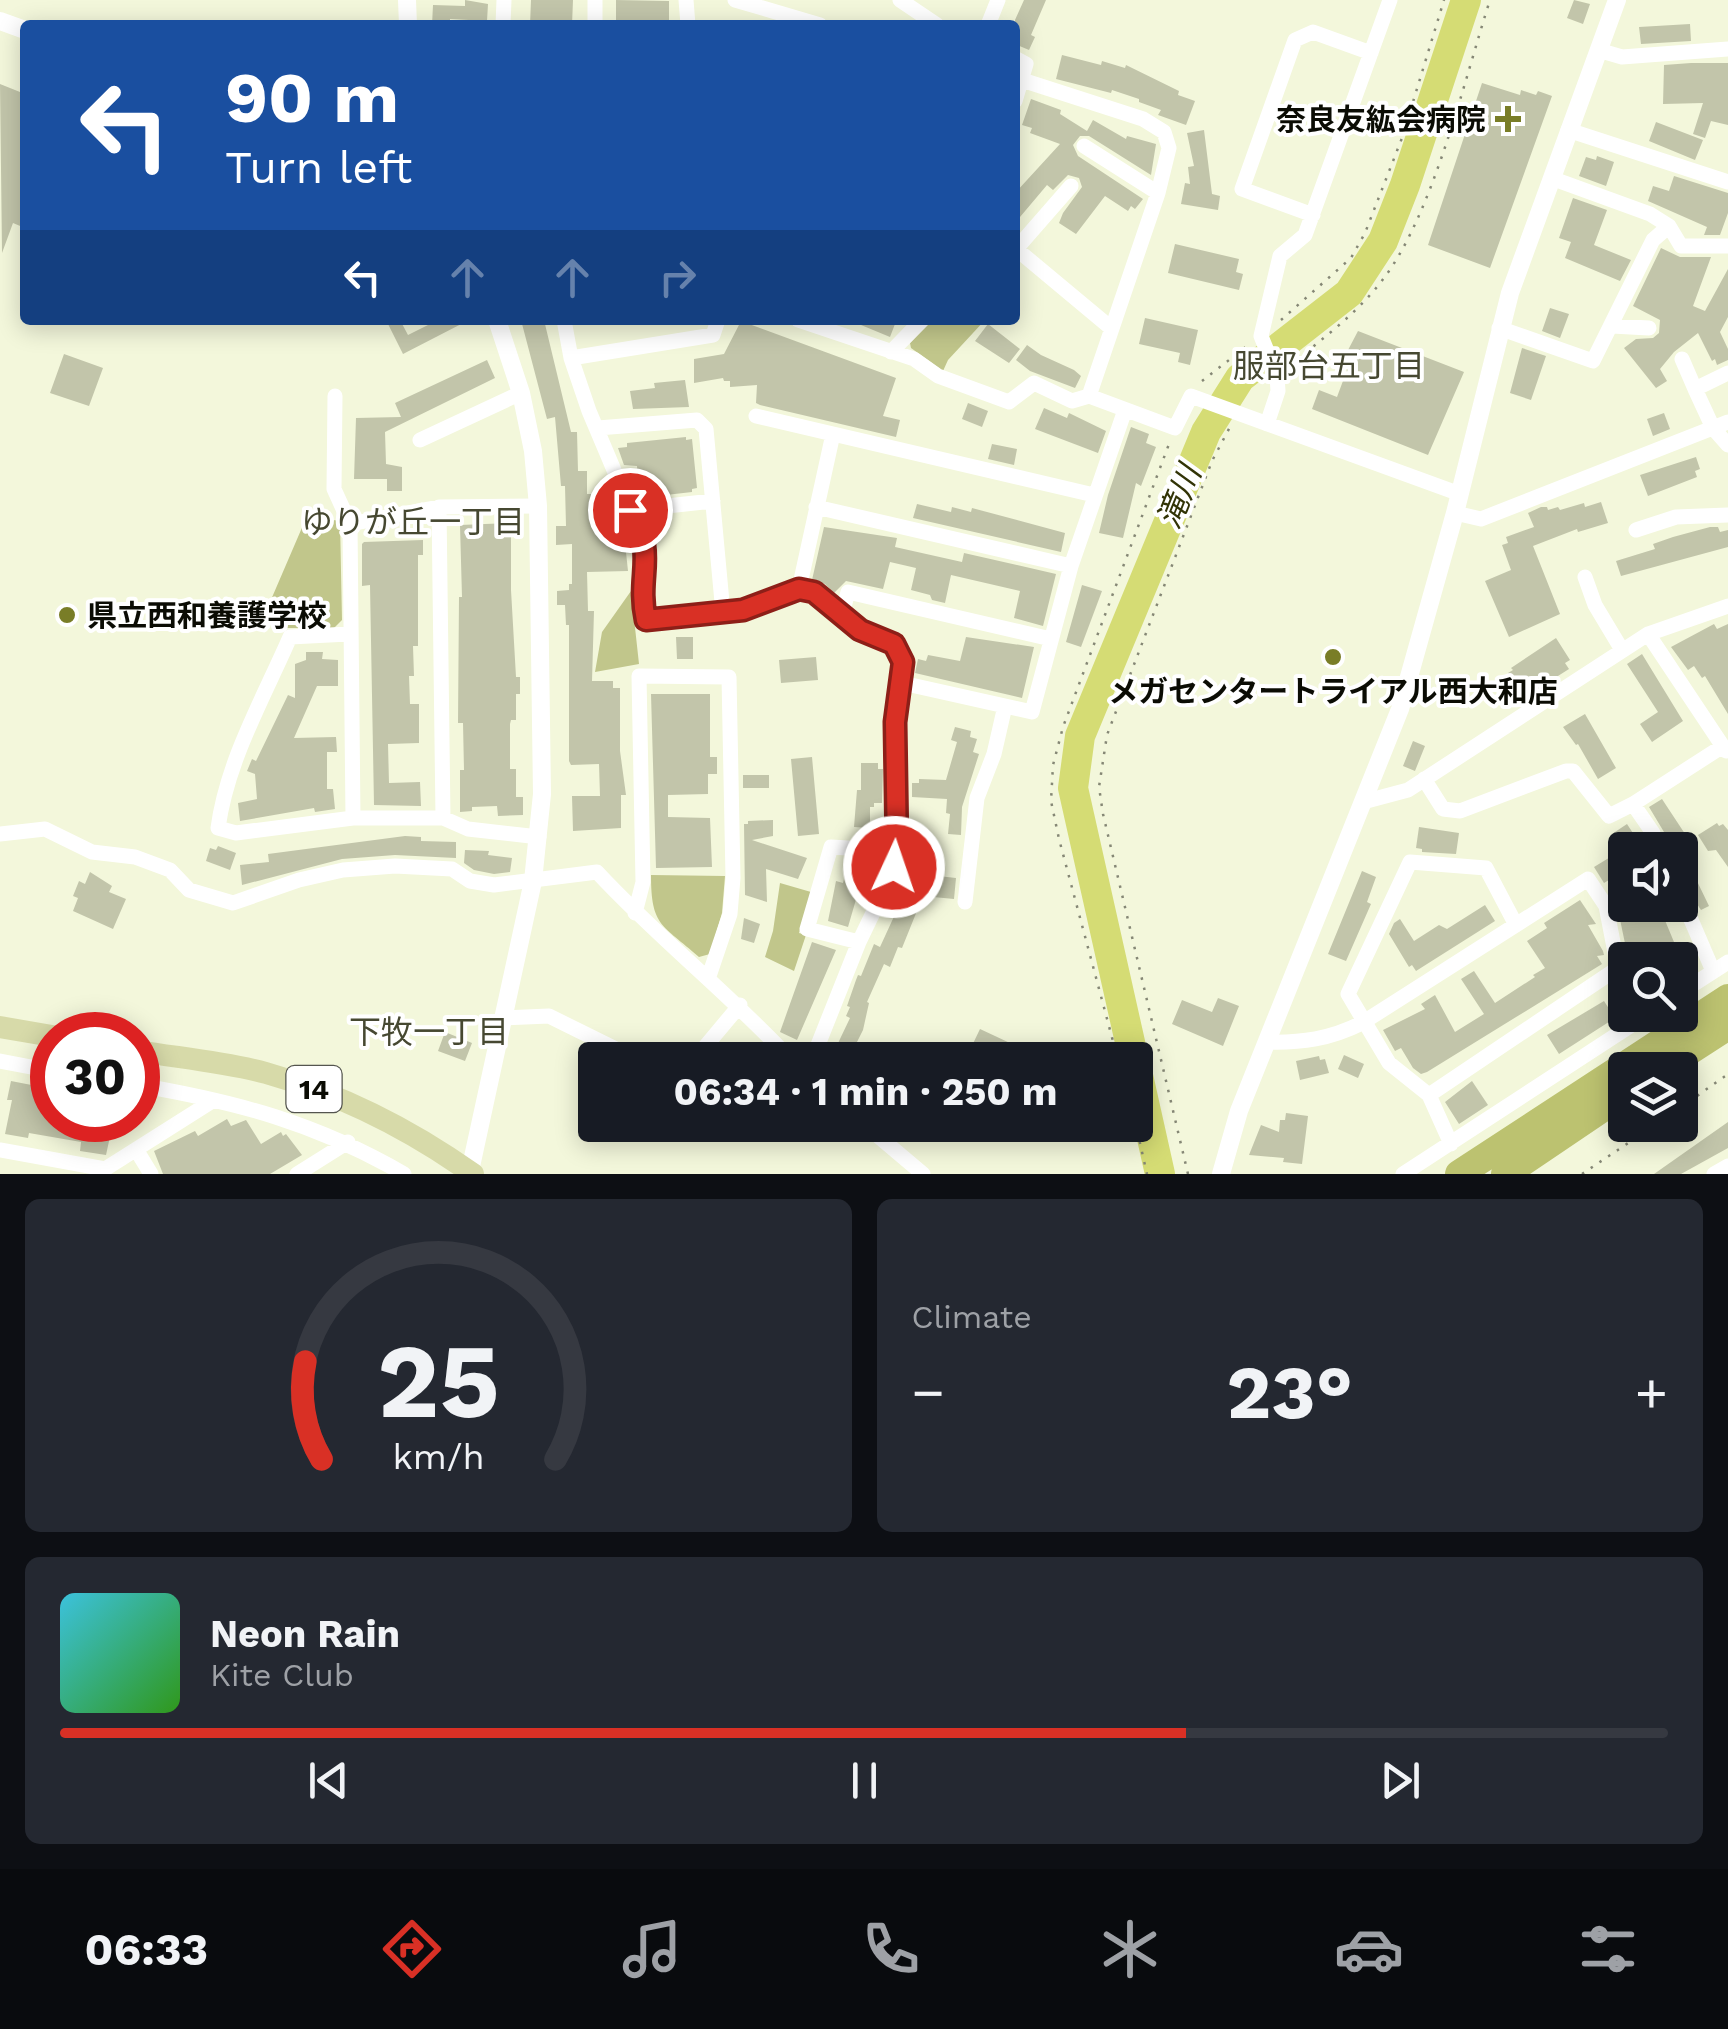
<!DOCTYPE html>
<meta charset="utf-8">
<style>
:root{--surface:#171b24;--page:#242831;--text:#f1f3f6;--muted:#9ea1a6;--line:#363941;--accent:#d93025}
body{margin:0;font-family:"Work Sans","Noto Sans JP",sans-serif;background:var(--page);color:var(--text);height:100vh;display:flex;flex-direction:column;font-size:38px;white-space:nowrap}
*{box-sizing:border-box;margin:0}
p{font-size:32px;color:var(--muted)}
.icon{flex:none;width:55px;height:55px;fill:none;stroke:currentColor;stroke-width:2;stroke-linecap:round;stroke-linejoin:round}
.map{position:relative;height:1174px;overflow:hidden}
.side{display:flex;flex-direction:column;gap:25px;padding:25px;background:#0d0f14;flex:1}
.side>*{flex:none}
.banner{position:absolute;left:20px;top:20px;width:1000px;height:305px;border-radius:10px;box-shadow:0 5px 25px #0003;background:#1a4fa0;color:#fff;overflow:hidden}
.tools{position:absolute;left:1608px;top:832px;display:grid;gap:20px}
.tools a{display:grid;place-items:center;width:90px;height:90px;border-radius:10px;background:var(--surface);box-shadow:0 5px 25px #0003;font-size:50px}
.speed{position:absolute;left:30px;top:1012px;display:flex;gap:20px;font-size:50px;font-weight:700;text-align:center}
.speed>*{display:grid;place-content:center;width:130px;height:130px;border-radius:50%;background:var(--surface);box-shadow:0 5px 25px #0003;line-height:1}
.speed .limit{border:15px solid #d22;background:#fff;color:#111}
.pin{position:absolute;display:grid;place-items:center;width:85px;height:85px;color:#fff;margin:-42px;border:5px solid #fff;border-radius:50%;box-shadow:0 2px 10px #0007}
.me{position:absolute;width:110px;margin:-55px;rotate:3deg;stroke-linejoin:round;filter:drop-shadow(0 0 8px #0008)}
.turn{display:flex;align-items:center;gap:35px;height:210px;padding:0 40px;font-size:45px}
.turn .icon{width:130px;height:130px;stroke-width:2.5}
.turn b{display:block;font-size:70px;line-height:85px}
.lanes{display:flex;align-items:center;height:95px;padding:0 40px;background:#0003;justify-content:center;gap:50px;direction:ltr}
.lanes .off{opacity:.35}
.big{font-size:75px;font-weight:700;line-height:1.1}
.side .tile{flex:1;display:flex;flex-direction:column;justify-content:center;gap:15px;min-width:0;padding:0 35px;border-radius:15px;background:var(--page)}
.side .dial{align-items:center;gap:0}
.dial svg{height:260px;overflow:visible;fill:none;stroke:var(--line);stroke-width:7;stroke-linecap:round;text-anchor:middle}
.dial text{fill:var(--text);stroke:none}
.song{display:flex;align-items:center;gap:30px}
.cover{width:120px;height:120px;border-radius:15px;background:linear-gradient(135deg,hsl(190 70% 55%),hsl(110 70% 35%))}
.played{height:10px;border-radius:5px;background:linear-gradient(90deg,var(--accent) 70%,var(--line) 70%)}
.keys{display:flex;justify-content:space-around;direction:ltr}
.heat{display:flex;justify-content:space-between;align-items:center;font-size:55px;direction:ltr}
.side .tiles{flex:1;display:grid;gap:25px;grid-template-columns:1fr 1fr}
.tile:last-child{grid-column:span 2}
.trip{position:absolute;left:578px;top:1042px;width:575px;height:100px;border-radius:10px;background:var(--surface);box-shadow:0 5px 25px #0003;font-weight:700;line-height:100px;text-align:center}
.tabs{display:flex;height:160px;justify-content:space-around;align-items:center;background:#090b0e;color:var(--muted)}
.tabs .icon{width:70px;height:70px}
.tabs .current{color:var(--accent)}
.tabs b{font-size:45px;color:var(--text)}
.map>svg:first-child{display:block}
.green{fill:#c1c68b}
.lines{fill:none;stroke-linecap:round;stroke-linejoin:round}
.river{stroke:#d5dc74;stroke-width:30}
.building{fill:#c2c5aa}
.path{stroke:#858775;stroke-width:2.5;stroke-dasharray:2.5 8;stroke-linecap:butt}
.minor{stroke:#fff;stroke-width:15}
.tertiary{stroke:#fff;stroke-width:18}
.primary{stroke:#d7daa9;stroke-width:22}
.motorway{stroke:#bcc270;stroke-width:28}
.route-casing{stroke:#8d1f18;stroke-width:25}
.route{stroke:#d93025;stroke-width:18}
.poi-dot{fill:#797d27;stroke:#fff;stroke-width:4}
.labels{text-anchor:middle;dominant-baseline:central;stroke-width:8;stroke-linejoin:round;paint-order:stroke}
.shield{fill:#fff;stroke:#54554f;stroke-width:2.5}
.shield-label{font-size:28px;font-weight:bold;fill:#0b0c04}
.poi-label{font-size:30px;font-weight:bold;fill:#0b0c04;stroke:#fff;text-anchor:end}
.neighbourhood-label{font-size:32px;fill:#464831;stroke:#fff}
.water-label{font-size:32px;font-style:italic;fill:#323406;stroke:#fff}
</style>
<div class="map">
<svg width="1728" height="1174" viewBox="0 0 1728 1174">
<rect width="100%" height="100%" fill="#f3f7db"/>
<path class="green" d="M933,320H985L948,360L943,371L911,348L910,343Z
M307,516L340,521L342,620L334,628H286L264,616Z
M631,591L639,664L595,672L602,632Z
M651,875L725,876L722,913L710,954L699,957C662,924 651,927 651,875Z
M780,883L811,892L799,933L806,935L794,971L765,957L773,931Z"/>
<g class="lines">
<path class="river" d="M1134,1060L1073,788L1080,736L1206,432L1240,378L1349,293L1383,241L1405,185L1466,0
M1135,1062L1160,1174"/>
</g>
<path class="building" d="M465,0L488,4L487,21L450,19V25H432L433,5L465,6Z
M531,0H573L572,25H530Z
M616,0L669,1V25H616Z
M1024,0H1046L1031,35L1035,37L1029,50L1015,44V20Z
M1574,0L1590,4L1583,24L1567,18Z
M1690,24L1691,41L1641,44L1639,27Z
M1062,55L1101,65L1102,61L1125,68L1126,65L1179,91L1178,95L1195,101L1186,125L1158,115L1161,110L1139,102V99L1112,90L1111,93L1056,79Z
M1691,63H1728V125L1711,121L1705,138L1693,134L1703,103L1663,104L1664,65Z
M1482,83L1520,95L1521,90L1536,95L1538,91L1552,96L1490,268L1428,245Z
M0,84L25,94V228L13,223L2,253Z
M1031,99L1061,110L1060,114L1087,131L1093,120L1126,139L1127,136L1156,144L1151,175L1089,136H1080L1073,145L1078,156L1143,199L1135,209L1131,206L1128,211L1105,196L1076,234L1059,223L1063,213L1082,187L1079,178L1068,175L1053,190L1047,185L1015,223V193L1060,144L1030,133L1032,128L1022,125Z
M1656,122L1703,140L1695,160L1649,141Z
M1204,130L1212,194L1220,196L1218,210L1181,204L1185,183L1190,184L1188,167L1194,166L1187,133Z
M1597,156L1614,162L1606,186L1579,176L1586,157L1596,160Z
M1674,176L1728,193V213L1720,235H1704L1707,227L1648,201L1653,186L1669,191Z
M1573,198L1607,210L1594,245L1631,260L1620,281L1565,258L1571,242L1559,238Z
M1175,244L1239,259L1236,272L1243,274L1239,290L1168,273Z
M1661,248L1680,257H1711L1693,306L1705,311L1728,269V317L1720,332L1728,349V360L1717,365L1715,359L1712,361L1698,333L1674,352L1660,369L1667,381L1656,388L1624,348L1636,339L1653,338L1659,333L1660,320L1633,306Z
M1550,308L1569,314L1560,338L1542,331Z
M1145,318L1198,330L1190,365L1178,362L1180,353L1139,344Z
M386,320H400L408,335L438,320H469L403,354Z
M521,320H544L571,432H577L578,471H587V494H595L596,527L623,524L628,571L587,572L588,611H594L592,681H613V688H620V751L626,795H621V828L573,831L572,796H600L599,764L571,765L569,761V625H566L565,605H557V591L569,590V584H572V544L556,545V526H566L565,486H561L555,417L547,419Z
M849,320H886L895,324L890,337Z
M741,321L896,378L883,416L900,420L896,437L760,405L756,403L757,385L730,387V381H724L723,378L694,383V359L724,354Z
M988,324L1020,349L1009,363L975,341Z
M1358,331L1464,372L1428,455L1312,409L1319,390L1337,397L1353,354L1347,352Z
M1027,345L1041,355L1074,370L1081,376L1075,388L1030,371L1016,360Z
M1522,348L1546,356L1531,400L1510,393Z
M64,354L103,368L89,406L50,393Z
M487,360L495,378L385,432L386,464L402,467V491H387V479H354L356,418L401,417L395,403Z
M685,380L689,407L633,409L630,391L655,388L654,383Z
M968,403L988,411L982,427L962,419Z
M1044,408L1067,418L1069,413L1106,431L1098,453L1035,429Z
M1664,413L1670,429L1653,436L1647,419Z
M1131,427L1149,434L1146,443L1156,447L1141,486L1136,483L1123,538L1099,533L1108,495Z
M686,437V440L692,439L697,488L692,489V492L640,498L637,466L624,465L618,448L627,447V443Z
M992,444L1017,449L1014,465L988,459Z
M1696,457L1700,469L1695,471L1697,477L1648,496L1640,475Z
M1601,502L1608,523L1578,532L1577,529L1533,546L1560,614L1509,637L1485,581L1511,570L1502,545L1508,543L1506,537L1534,527L1528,513L1541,507H1547L1548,510L1558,507L1560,510L1584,503L1585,507Z
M917,504L951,512L952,507L971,512L972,508L1065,533L1061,552L913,518Z
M511,523V590L516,677H520V694H516V720H511L510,724V769H516V797H523V815L498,816L497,806L472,807V811L460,812V770H464L463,723H458L459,597H462L460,525Z
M824,527L897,538L895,547L962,562L964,553L1056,574L1043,626L1014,618L1020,591L951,575L945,603L932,600L930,595L911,590L916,568L890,562L883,589L846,581L834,593L825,584L812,580Z
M1710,527H1718L1720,532L1728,530V547L1621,576L1616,561L1655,549L1653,544L1673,537Z
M423,540V555H418V646H413L414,676H409L410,704H419V743L388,744L389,783L420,782L421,806L374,805L370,585L362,586V544L364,542Z
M1082,585L1102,591L1081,647L1066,642Z
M1714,624L1717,629L1728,624V714L1705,676L1702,678L1694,666L1688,670L1671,647Z
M676,637H693V659H677Z
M966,637L1034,647L1022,698L915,673L918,659L926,661L928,655L960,661Z
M1556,638L1570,660L1565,663L1569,669L1528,695L1525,690L1521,692L1508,673L1513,670L1511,668Z
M306,652H323L322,659L338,660V686H317L294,738L336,737L337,752H327V789H333L335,809L315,812L314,808L240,821L238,803L257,799L255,774L247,771L252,759L256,761L288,695L295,698V664L306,660Z
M1642,654L1683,721L1652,742L1640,724L1658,712L1627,664Z
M816,657L818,680L781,683L779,660Z
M651,694H710V757H717V774H708V794L668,795V817L710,818L712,867L656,868Z
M1585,714L1616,768L1598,779L1578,744L1576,745L1563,727Z
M955,727L971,731L970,737L977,739L973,752L979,754L962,807L961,835L948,834L950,814L946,813L947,799L912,797V783H919V779L946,780L957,742L951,740Z
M1413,741L1425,746L1415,771L1403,766Z
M812,757L819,834L798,836L791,759Z
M861,763H878V769H883L882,803H874V807H870V828L854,827L857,790H861Z
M743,775H769V788H743Z
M1662,799L1691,843L1680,850H1647L1667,837L1649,807Z
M773,820V836L752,840L807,858L798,879L766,869L767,902L745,895L744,824H748V821Z
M1717,823L1719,826L1723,824L1728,830V867L1716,850L1708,851L1698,835Z
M1627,824L1644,850H1622L1612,834Z
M1419,827L1459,833L1456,854L1422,852V849L1416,848Z
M405,836L421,837V841L456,842V858L395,855L342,859L242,885L240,865L269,862L268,854Z
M218,846L236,853L230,870L206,861L210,848L216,850Z
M465,850L489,851L488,855L512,858L510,872L494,874L474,870L464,863Z
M1617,853L1625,870L1604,883L1594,867Z
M908,855L932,858L929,875L956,878L954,899L923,896L902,948L898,947L890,967L884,964L867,1002L869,1003L863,1030L848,1060H830L850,1018L846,1016L850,1007L847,1006L856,980L858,975L861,976L874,944L880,947L897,910Z
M853,864L877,871L865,898L857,896L848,927L828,921L836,881L843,883L846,871L850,872Z
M1362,871L1376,877L1367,902L1371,904L1346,961L1328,954Z
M90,872L112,886L109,892L126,899L113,929L73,911L78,898L73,896L79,881L85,884Z
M1695,877L1709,906L1701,910L1683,883Z
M1580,900L1596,924L1588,925L1603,951L1604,955L1597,956L1602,964L1427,1072L1421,1074L1413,1068L1401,1048L1395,1051L1383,1030L1425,1009L1421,1004L1435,995L1455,1032L1484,1014L1461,979L1474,971L1495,1003L1535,977L1533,975L1545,968L1527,941L1547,928L1544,923Z
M1485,905L1495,921L1416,971L1412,965L1409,967L1389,934L1394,923L1400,919L1414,941L1439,925L1447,929Z
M1617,905H1663L1667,917L1664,918L1674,942L1659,948L1627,953Z
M744,918L760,924L754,943L741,939Z
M812,942L836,950L797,1040L780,1032Z
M1684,942L1694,965L1681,971L1680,960H1676L1671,948Z
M1218,998L1239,1006L1223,1046L1172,1024L1182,1000L1212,1012Z
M1604,1001L1615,1018L1559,1054L1547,1035Z
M980,1029L1046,1060H982L968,1054Z
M445,1032L472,1043L465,1061L438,1051Z
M1344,1055L1364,1064L1358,1078L1338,1069Z
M1319,1056L1320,1060L1325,1059L1329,1073L1300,1080L1296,1061Z
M11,1081L52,1089V1122L111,1132L106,1155L80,1151L81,1142L29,1133L28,1138L5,1134L12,1100H7Z
M1472,1081L1488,1105L1459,1124L1445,1102Z
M1286,1113L1308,1116L1302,1164L1283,1162L1284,1158L1249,1155L1261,1125L1279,1132L1280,1120H1285Z
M227,1119L231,1126L246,1120L261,1144L281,1132L283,1136L286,1134L302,1155L270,1174H163L154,1151L195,1131L198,1136Z
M1728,1122V1148L1681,1174H1654Z"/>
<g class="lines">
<path class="path" d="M1281,320L1351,258L1365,233L1402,138L1444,0
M1289,366C1322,339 1358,313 1384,278C1434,211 1464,81 1490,0
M1202,381L1247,346
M1118,1060L1059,839L1051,801L1053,765L1063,727L1169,444
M1680,1108L1728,1074
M1135,1121L1147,1174
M1188,1174L1103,814L1099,787L1107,735L1212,461L1230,427
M1582,1174L1655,1125"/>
<path class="minor" d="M686,0L688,25
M735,0L820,25
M900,0L937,25
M503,25L504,0
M595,25V0
M988,25L998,0
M1598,50L1622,57L1728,49
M1015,58L1026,64L1015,101
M1022,80L1143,119L1164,132L1169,148L1158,193L1089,396
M1568,130L1728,182
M1084,146L1158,193
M1551,178L1650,214L1669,226L1681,246H1728
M1313,215L1242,189L1295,40L1313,32L1371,53
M1015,248L1111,328
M1016,249L1071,186
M564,320L571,358
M718,320L713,335L571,358L589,411L644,541L647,566L640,593L646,620L743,610L799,589L815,592L860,630L894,645L903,662L895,722L897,851L895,867L859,942L812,1060
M798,320L914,359L938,376L1009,402L1034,383L1072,401L1089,396L1175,428L1191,396L1460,494
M1612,326L1649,328
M1499,328L1593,361L1653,240L1669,226
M891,352L922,320
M1682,359L1695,389
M1728,373L1695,389L1713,428L1728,445
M335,396L334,489L350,524
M756,416L1094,495
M1267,424L1278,391L1277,376L1261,336L1280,256L1305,235L1390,0
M598,428L697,420L706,429L723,613
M420,440L521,393
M439,507L443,818
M816,507L1071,566
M630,510L713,501
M1455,513L1481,519L1728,422
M1636,530L1676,517L1728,515
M1585,577L1595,605L1622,650
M799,589L833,434
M842,614L848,592L1051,639
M349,634L290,637C263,699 227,761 218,828L236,833L353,818H443L468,829L539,837
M1648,634L1726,751
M902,683L1032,712L1071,566L1125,410
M1424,779L1443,809L1460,811L1566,771H1573L1609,816L1633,804L1723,746
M1363,802L1408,790L1648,634L1728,606
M1633,804L1653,833
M353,818L350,524L439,507L538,506
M0,834L45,829L92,852L135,857L170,870L189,890L233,903L299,880L343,870L395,866L452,869L470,881L494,885L597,872C659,939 729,993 791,1060
M1680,894L1713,971
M965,902L977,798L994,754L1005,706
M635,913L643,882L639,676L729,677L733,878L730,914L708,979
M859,942L807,929L831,847L897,851
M1680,993L1728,962
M503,1018L549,1016L638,1060
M1266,1042C1302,1043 1330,1039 1362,1023L1588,879L1606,906L1618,968L1429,1095
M694,1060L740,1005
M0,1061L52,1071
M138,1085C237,1102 316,1123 404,1174
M865,1125L923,1174
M1451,1144L1429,1095L1389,1063L1348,994L1410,862L1486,868L1516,925
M0,1150L105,1169
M137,1151L151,1174
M97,1174L214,1100
M297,1174L348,1142
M1403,1174L1647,1015
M1714,1174L1728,1166"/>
<path class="tertiary" d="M407,0L408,25
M0,21L25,30
M470,1171L533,881L542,794L538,506L533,451L521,393L497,320
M1221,1174L1239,1111L1400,709L1455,513L1510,293L1617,0"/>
<path class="primary" d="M0,1027L52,1036
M138,1051C180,1058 225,1062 266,1073C340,1094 411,1130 473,1174"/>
<path class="motorway" d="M1660,1070L1728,1026
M1459,1174L1728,998
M1505,1174L1625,1093"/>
</g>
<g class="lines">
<defs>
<path id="route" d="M630,510C658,555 636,574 646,620L743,610L799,589L814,592L860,630L894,644L903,662L895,722L897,850L894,867"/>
</defs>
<use href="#route" class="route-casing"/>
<use href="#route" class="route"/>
</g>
<g class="poi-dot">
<path d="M1503 104h10v10h10v10h-10v10h-10v-10h-10v-10h10z"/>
<circle cx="67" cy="615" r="10"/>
<circle cx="1333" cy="657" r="10"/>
</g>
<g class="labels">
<rect class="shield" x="286.5" y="1066" width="55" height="46" rx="8"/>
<g class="shield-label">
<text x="314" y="1089">14</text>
</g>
<g class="poi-label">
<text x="1486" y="119">奈良友紘会病院</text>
<text x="87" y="615" text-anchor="start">県立西和養護学校</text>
<text x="1333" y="691" text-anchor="middle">メガセンタートライアル西大和店</text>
</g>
<g class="neighbourhood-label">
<text x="1329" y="366">服部台五丁目</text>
<text x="413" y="522">ゆりが丘一丁目</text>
<text x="429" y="1032">下牧一丁目</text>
</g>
<g class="water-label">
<text transform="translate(1179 497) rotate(-68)">滝川</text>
</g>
</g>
</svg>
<div class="tools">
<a><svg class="icon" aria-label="sound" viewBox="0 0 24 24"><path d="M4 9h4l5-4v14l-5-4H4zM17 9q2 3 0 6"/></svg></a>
<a><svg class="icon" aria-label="search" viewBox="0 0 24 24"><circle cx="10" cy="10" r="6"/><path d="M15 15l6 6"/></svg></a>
<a><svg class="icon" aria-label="layers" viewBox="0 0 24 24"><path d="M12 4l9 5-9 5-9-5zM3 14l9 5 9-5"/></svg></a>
</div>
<div class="speed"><div class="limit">30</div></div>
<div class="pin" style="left:630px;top:510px;background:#d93025"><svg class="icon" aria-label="arrive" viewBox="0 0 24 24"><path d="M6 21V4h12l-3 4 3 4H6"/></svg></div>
<svg class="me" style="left:894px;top:867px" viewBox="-20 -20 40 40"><circle r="17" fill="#d93025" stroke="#fff" stroke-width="3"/><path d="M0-11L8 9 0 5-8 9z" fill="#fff"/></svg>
<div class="trip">06:34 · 1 min · 250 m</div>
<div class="banner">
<div class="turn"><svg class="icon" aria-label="left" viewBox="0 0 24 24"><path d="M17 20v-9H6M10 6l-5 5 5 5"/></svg><div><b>90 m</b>Turn left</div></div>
<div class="lanes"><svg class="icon" aria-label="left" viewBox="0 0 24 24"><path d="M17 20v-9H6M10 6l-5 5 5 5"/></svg><svg class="icon off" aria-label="ahead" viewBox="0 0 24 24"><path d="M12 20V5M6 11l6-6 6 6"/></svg><svg class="icon off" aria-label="ahead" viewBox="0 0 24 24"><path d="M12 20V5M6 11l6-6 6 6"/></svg><svg class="icon off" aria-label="right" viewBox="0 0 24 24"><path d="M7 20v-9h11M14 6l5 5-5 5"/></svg></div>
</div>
</div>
<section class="side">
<div class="tiles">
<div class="tile dial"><svg viewBox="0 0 100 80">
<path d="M14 69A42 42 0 1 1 86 69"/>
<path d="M14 69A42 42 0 0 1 9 39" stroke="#d93025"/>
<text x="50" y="56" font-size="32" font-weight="700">25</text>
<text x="50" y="72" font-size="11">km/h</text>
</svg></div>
<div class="tile"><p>Climate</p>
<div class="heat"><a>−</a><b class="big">23°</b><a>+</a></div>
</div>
<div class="tile">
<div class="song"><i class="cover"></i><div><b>Neon Rain</b><p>Kite Club</p></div></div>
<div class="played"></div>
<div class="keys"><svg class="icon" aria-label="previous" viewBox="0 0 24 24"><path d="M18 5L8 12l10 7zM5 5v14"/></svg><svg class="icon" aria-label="pause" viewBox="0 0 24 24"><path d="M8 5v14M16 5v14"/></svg><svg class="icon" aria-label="next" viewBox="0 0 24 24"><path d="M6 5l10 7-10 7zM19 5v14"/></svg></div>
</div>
</div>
</section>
<nav class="tabs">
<b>06:33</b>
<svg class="icon current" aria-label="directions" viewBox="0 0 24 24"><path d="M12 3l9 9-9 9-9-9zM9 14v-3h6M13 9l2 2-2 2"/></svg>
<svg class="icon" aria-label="music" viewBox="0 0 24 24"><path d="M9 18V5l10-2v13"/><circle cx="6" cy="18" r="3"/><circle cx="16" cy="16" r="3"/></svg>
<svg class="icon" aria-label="phone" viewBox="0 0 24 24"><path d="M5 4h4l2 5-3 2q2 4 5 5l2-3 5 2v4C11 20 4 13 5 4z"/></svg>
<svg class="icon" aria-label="climate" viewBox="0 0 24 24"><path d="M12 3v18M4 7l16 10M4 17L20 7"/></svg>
<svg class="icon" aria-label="car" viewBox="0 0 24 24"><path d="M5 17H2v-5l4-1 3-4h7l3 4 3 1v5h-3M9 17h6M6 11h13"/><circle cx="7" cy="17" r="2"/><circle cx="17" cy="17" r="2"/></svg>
<svg class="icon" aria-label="filters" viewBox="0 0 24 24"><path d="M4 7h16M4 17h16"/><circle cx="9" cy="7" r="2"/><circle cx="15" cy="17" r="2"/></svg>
</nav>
